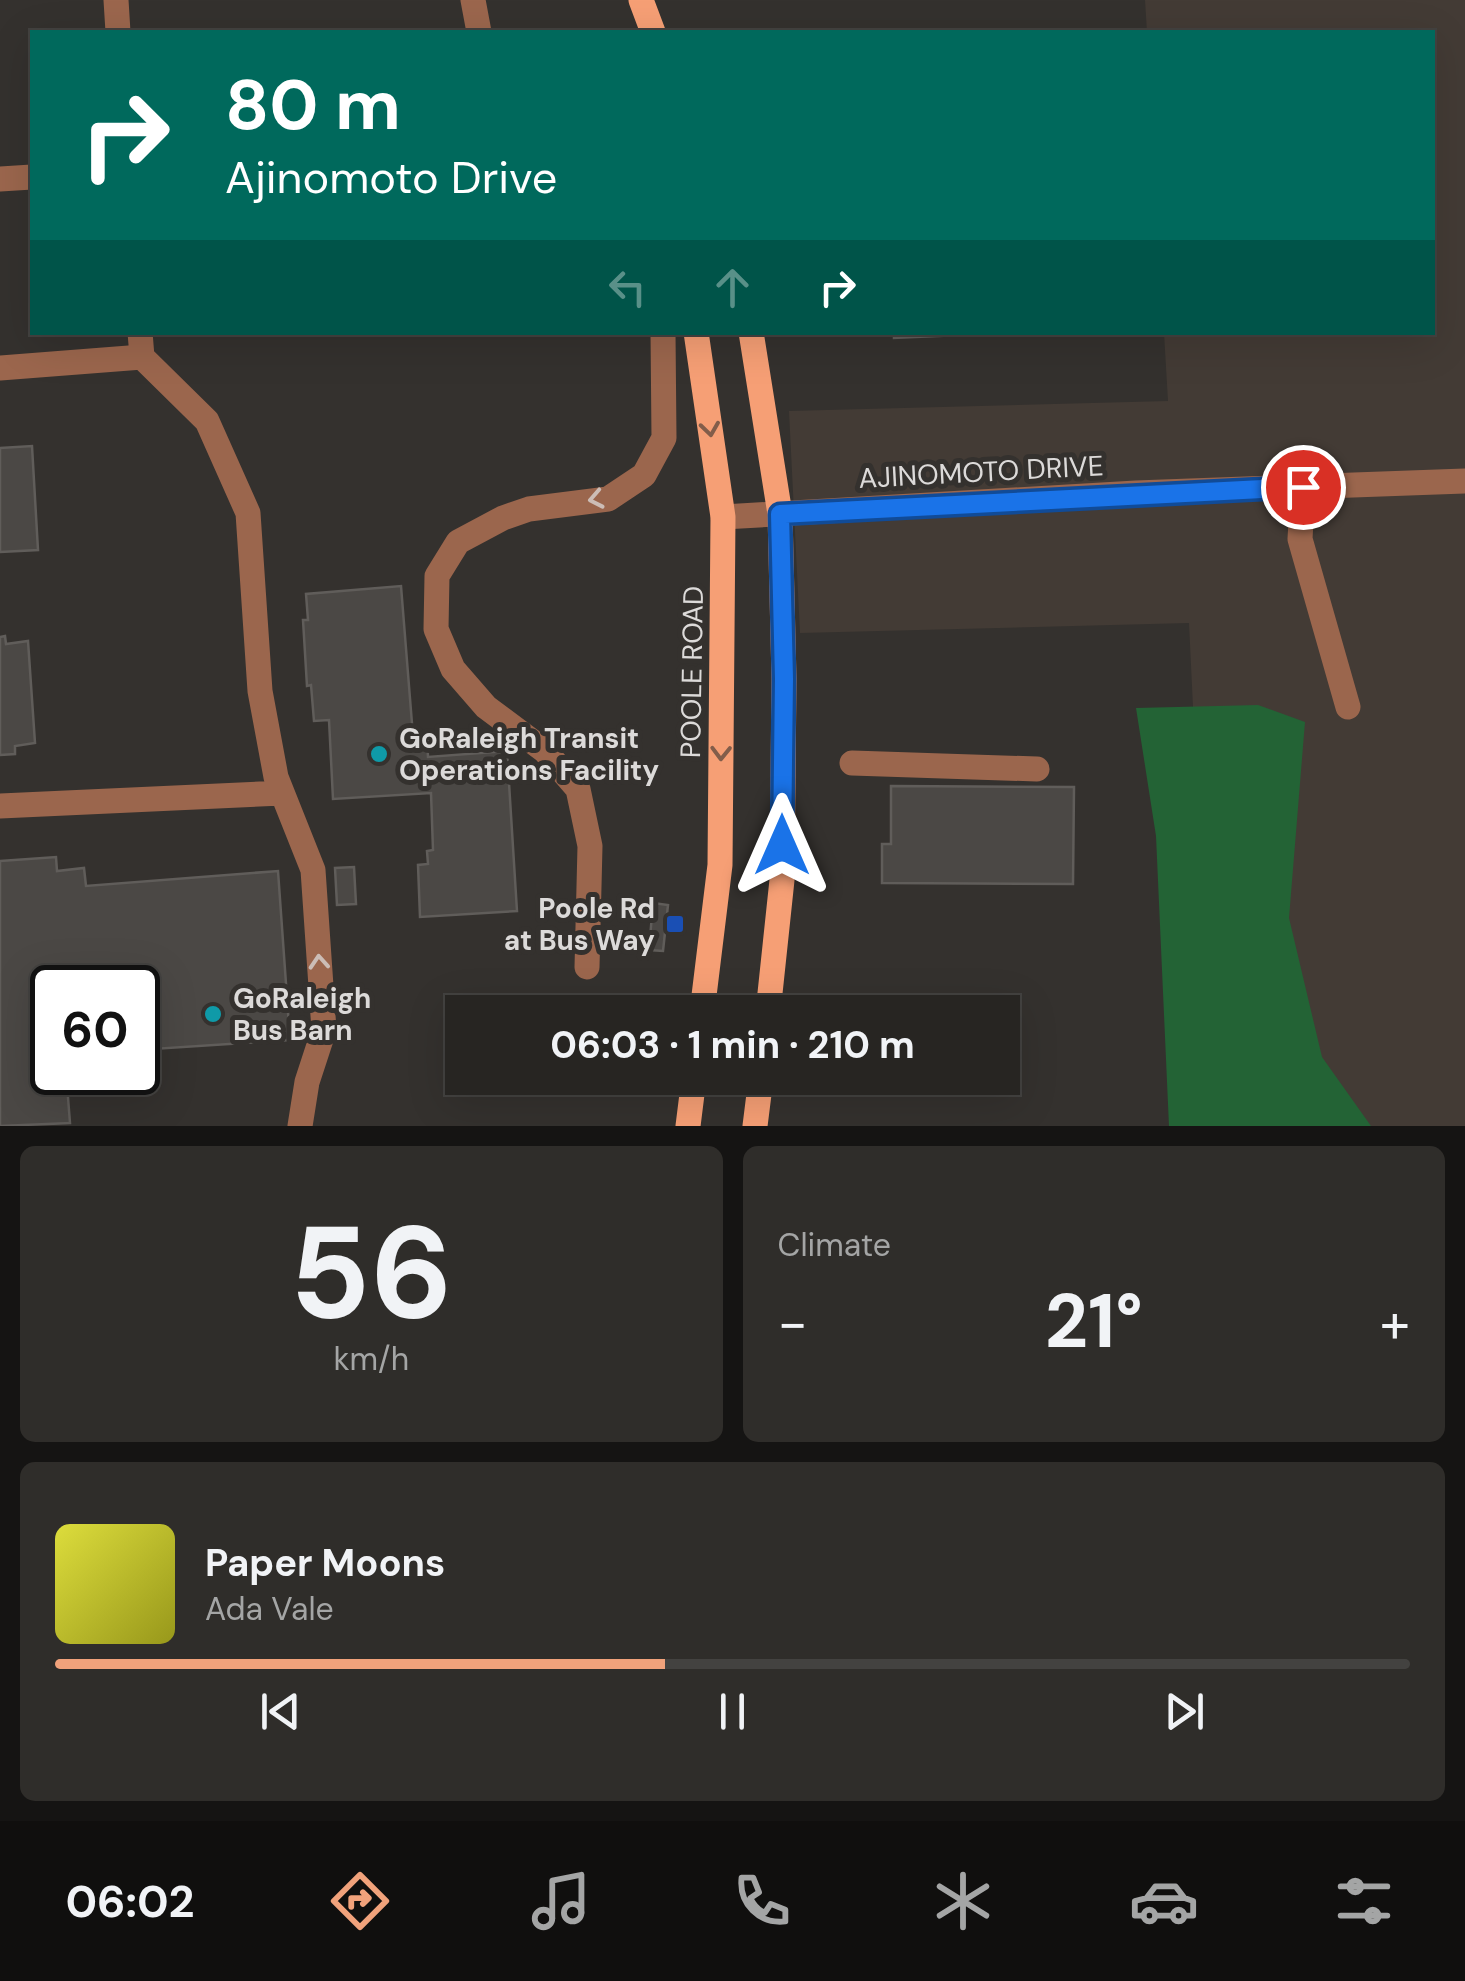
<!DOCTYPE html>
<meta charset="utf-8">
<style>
:root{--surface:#272522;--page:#2f2d2a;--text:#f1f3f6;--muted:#a4a5a5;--line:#434240;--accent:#f1a27b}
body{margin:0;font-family:"DM Sans",sans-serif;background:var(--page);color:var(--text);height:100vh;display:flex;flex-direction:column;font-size:38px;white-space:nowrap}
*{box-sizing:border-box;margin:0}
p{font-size:32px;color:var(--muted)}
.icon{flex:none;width:55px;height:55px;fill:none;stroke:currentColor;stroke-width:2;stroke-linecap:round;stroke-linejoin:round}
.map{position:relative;height:1126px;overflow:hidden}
.side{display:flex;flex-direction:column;gap:20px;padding:20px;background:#151413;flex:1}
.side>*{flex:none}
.banner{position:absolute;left:30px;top:30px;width:1405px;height:305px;border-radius:0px;box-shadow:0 10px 40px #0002,0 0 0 2px var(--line);background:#00695c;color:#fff;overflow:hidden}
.speed{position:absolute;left:30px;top:965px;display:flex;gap:20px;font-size:50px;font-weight:700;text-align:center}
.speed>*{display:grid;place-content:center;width:130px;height:130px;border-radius:50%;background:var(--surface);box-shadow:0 10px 40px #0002,0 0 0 2px var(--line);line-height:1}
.speed .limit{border:5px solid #111;border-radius:15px;background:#fff;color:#111}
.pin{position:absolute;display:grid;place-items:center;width:85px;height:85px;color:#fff;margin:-42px;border:5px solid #fff;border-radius:50%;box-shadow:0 2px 10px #0007}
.me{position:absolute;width:110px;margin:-55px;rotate:0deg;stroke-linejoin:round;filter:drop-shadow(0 0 8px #0008)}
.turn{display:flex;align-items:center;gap:35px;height:210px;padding:0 30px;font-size:45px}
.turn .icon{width:130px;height:130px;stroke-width:2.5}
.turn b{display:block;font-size:70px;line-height:85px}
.lanes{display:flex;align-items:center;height:95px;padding:0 30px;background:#0003;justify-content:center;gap:50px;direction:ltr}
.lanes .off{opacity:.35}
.big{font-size:75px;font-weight:700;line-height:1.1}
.side .tile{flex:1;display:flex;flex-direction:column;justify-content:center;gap:15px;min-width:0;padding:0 35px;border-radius:15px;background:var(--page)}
.side .dial{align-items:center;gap:0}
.dial b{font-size:130px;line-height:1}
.song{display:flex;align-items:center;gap:30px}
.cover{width:120px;height:120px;border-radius:15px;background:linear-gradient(135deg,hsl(60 70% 55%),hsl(60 70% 35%))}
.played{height:10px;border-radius:5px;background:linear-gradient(90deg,var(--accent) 45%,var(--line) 45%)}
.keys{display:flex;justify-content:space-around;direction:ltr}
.heat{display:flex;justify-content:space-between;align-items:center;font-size:55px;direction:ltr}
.side .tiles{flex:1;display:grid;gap:20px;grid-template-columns:1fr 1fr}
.tile:last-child{grid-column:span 2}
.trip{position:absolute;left:445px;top:995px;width:575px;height:100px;border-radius:0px;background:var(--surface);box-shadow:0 10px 40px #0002,0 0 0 2px var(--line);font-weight:700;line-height:100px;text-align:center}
.tab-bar{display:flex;height:160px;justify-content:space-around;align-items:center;background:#100f0e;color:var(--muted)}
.tab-bar .icon{width:70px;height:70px}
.tab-bar .active{color:var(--accent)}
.tab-bar b{font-size:45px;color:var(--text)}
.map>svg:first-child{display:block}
.built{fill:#433b35}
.green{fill:#236335}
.building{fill:#4b4845;stroke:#605d5a;stroke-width:2.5}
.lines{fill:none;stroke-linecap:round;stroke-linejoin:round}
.minor{stroke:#9b664d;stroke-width:25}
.major{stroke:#f69f75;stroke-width:25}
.oneway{stroke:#825d4a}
.oneway2{stroke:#ccbdb6}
.route-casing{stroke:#114b97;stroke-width:25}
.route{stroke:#1a73e8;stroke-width:18}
.culture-dot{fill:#0f9aa8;stroke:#34312e;stroke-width:4}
.transit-dot{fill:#1a4fb4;stroke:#34312e;stroke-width:4}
.labels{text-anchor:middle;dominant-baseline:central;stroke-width:10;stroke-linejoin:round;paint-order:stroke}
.street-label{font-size:28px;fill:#dcdad9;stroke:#34312e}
.poi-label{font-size:28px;font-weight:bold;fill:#dcdad9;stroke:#34312e;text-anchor:start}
</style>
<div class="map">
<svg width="1465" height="1126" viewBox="0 0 1465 1126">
<rect width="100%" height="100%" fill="#34312e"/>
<path class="built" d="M1145,0H1465V1126H1213L1189,623L800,633L789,411L1168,401L1164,333L1432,332V32H1147Z"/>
<path class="green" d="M1258,705L1305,722L1289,918L1322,1057L1371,1126H1169L1156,836L1136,708Z"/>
<path class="building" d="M894,332H1030L894,338Z
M32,446L38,550L0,552V448Z
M401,586L413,736L427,735L428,757L507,751L517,911L420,917L418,865L428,864L427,851L433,850L431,793L333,799L329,720L314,721L311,685L307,686L303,620H308L306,594Z
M5,636L6,644L28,641L35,743L15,746V754L0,755V637Z
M891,786L1074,787L1073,884L882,883V844H891Z
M56,857L57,871L84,868L86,886L278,871L290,1040L138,1050V988H52V1072H66L70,1123L0,1126V861Z
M354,867L356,904L337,905L335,868Z
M653,903L668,905L663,951L649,950Z"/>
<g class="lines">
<path class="minor" d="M116,0L118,32
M473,0L479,32
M0,179L32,177
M140,332L142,357L207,421L248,513L260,691L276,777L313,870L324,1030L307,1082L300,1126
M0,368L142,357
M1303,487L1300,539L1348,707
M723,517L1136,493L1465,481
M852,763L1037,769
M0,806L282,793
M587,967L590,846L578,789L545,751L486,707L453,669L436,629L437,576L458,542L503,518L529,509L608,499L644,475L664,438L663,332"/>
<path class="major" d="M641,0L653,32
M696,332L723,517L720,865L702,1012
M751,332L780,514L784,679L782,880L768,1012
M688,1126L694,1078
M755,1126L761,1078"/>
</g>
<defs><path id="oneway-chevron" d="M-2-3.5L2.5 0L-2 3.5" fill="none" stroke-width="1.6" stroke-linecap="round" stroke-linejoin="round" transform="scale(2.5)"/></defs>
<g class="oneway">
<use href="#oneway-chevron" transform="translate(710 429) rotate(82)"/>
<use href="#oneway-chevron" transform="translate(721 753) rotate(91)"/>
</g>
<g class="oneway2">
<use href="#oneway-chevron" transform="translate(596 499) rotate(169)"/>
<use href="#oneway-chevron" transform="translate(319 962) rotate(-94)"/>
</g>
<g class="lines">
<defs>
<path id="route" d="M782,845L784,679L780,514L1303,487"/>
</defs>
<use href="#route" class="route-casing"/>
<use href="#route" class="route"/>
</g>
<g class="culture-dot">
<circle cx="379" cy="754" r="10"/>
<circle cx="213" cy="1014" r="10"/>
</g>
<rect class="transit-dot" x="665" y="914" width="20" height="20" rx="5"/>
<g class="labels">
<g class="street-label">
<text transform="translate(981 472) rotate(-3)">AJINOMOTO DRIVE</text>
<text transform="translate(692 672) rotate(-89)">POOLE ROAD</text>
</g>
<g class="poi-label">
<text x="399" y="738">GoRaleigh Transit<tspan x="399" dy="32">Operations Facility</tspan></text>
<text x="655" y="908" text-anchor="end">Poole Rd<tspan x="655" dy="32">at Bus Way</tspan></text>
<text x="233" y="998">GoRaleigh<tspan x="233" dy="32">Bus Barn</tspan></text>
</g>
</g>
</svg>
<div class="speed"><div class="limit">60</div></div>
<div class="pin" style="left:1303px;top:487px;background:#d93025"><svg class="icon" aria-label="arrive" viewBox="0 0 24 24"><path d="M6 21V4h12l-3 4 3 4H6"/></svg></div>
<svg class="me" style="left:782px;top:845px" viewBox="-20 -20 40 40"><path d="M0-17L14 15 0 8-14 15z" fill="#1a73e8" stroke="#fff" stroke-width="4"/></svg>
<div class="trip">06:03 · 1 min · 210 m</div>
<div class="banner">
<div class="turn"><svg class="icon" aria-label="right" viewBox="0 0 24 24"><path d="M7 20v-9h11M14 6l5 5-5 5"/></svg><div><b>80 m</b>Ajinomoto Drive</div></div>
<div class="lanes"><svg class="icon off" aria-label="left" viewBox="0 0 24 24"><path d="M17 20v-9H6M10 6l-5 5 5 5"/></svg><svg class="icon off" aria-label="ahead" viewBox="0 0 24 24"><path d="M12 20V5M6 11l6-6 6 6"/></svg><svg class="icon" aria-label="right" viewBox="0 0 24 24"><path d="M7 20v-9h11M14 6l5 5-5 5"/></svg></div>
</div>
</div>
<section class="side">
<div class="tiles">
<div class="tile dial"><b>56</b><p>km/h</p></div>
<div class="tile"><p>Climate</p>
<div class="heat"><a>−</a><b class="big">21°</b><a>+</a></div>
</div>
<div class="tile">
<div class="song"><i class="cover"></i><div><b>Paper Moons</b><p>Ada Vale</p></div></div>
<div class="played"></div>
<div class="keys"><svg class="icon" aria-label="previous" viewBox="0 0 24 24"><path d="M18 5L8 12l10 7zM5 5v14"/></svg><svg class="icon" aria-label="pause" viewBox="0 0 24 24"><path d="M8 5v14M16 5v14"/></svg><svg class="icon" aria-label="next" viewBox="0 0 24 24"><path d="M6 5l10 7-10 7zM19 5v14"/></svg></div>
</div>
</div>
</section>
<nav class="tab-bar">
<b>06:02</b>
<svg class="icon active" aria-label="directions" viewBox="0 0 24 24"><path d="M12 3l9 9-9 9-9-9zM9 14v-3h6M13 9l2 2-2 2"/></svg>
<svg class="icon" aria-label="music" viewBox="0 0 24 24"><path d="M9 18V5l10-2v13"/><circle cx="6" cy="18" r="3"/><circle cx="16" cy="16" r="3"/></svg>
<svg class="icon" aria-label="phone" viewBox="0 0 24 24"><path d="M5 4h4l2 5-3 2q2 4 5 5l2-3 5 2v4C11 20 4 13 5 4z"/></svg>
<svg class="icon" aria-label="climate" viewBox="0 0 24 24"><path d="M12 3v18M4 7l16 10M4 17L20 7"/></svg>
<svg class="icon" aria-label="car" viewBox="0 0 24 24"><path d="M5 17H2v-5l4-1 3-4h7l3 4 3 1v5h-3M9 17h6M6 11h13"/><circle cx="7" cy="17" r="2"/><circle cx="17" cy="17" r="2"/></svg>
<svg class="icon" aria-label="filters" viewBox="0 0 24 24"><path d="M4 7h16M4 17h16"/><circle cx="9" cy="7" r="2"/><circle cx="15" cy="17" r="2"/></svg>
</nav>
